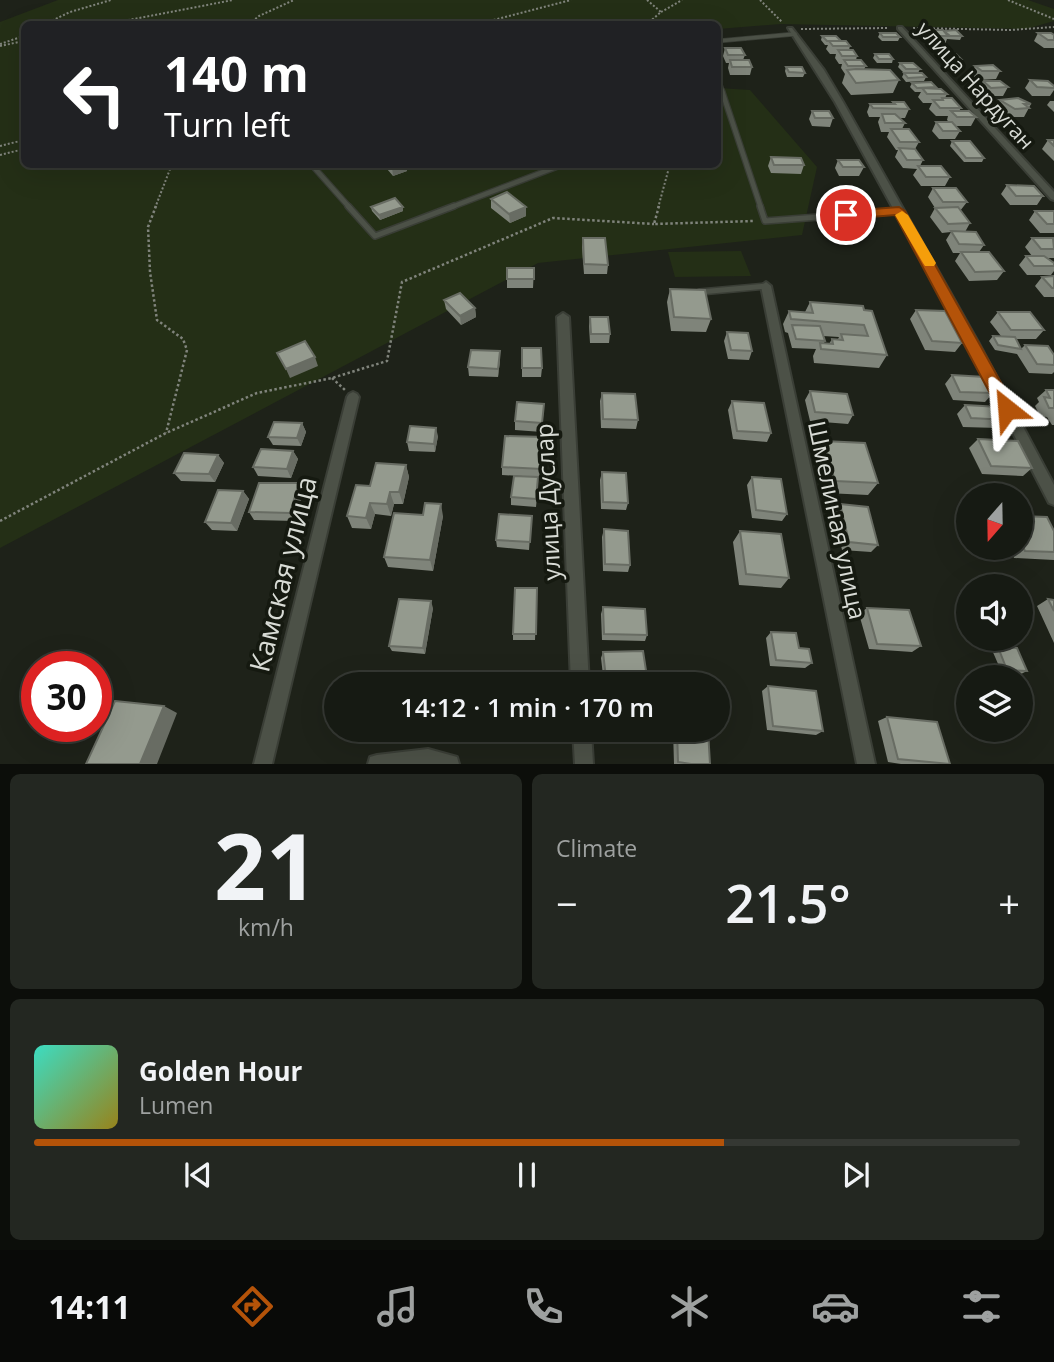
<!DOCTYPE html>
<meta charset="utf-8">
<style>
:root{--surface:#161a13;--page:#232721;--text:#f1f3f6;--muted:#9ea1a0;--line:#353833;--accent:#b45309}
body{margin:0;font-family:"Open Sans",sans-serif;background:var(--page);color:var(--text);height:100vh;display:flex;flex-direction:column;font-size:26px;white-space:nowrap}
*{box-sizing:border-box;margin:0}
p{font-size:23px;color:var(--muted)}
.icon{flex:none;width:38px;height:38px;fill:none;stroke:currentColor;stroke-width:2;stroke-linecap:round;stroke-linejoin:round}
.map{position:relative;height:764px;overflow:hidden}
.drawer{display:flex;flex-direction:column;gap:10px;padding:10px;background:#0c0e0a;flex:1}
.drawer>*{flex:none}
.hud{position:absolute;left:21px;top:21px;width:700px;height:147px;border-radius:10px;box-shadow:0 7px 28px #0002,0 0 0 2px var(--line);background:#202124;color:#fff;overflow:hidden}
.needle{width:46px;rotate:200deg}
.controls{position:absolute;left:956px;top:483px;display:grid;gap:14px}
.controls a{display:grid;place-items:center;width:77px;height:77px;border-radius:50%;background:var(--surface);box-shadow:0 7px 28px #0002,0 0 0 2px var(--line);font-size:35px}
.speed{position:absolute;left:21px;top:651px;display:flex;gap:14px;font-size:35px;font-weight:700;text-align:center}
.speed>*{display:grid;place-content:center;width:91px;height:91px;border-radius:50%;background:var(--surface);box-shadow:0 7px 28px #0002,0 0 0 2px var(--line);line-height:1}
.speed .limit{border:10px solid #d22;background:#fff;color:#111}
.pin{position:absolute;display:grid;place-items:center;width:60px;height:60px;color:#fff;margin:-30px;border:4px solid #fff;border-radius:50%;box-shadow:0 2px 7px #0007}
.me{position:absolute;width:77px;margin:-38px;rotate:332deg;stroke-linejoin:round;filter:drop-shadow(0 0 5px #0008)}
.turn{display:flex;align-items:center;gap:24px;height:147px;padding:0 28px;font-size:32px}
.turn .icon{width:91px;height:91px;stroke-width:2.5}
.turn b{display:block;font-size:49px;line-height:60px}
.big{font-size:52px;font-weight:600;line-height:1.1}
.drawer .card{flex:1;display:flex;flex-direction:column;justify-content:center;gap:10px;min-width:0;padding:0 24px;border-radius:10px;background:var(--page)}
.drawer .dial{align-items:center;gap:0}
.dial b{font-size:91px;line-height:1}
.song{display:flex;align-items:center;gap:21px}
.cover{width:84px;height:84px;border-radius:10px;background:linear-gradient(135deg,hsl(170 70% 55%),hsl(50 70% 35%))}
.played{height:7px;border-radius:4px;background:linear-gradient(90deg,var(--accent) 70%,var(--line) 70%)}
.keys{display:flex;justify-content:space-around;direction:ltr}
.heat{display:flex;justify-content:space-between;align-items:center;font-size:38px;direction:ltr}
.drawer .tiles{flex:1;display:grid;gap:10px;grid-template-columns:1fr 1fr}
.card:last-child{grid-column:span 2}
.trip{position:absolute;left:324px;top:672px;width:406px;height:70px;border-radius:35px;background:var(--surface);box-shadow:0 7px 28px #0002,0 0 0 2px var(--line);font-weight:600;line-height:70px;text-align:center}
.tabs{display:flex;height:112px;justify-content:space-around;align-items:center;background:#090a08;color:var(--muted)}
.tabs .icon{width:49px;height:49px}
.tabs .active{color:var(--accent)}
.tabs b{font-size:32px;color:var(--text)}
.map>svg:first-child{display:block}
.green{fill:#242f16}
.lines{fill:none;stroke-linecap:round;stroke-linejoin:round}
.lane-far2-casing{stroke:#3a3e36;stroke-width:5}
.lane-far1-casing{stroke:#3a3e36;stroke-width:7}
.lane-casing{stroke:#3a3e36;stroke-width:8}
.street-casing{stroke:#3a3e36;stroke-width:4}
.path-far1{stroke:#80847c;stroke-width:2;stroke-dasharray:2 2;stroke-linecap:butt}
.path{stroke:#80847c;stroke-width:2.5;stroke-dasharray:2.5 2.5;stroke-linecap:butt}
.lane-far2{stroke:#4c5147;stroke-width:3.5}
.lane-far1{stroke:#4c5147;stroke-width:4.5}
.lane{stroke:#4c5147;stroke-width:5}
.street{fill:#4c5147;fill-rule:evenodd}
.wall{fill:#7f847a;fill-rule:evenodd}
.shaded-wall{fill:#686c63}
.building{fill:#949a8e;stroke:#686c63;stroke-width:2}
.route{fill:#b45309;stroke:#753606;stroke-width:2}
.slow{fill:#f59e0b}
.labels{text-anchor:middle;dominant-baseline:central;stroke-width:7;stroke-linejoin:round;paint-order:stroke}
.far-street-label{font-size:21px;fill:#d8dbd5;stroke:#151910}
.street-label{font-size:24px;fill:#d8dbd5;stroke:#151910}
.near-street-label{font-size:28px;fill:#d8dbd5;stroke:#151910}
</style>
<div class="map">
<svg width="1054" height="764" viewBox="0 0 1054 764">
<rect width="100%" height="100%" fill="#1e2219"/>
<path class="green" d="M58,0H1028L1054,9V21L1026,29L781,24L718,29V24H24V164H718V88L750,90L817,167L802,235L538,263L0,548V22Z
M741,251L751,276L675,277L668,252Z"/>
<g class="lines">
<defs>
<path id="lane-far2" d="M718,41L795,34
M718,77L723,93"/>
<path id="lane-far1" d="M722,91L761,208
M311,164L350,208
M449,208L564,164"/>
<path id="lane" d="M348,206L375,236L454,206
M760,206L765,221L899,211
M700,292L766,286"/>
<path id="street" d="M898,27H902L1054,192V200L1051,199L898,29Z
M788,28H792L824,70L843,102L978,342L1054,485V505L1049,503L966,342L835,102Z
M766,282L771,286L875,764H857L761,286Z
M563,313L569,317L589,684H571L557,317Z
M353,392L357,394L359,397L272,764H254L347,397L349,394Z
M573,730H591L593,764H575Z
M428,749L457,757L459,764H368L370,757L377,755Z"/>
</defs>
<use href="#lane-far2" class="lane-far2-casing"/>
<use href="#lane-far1" class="lane-far1-casing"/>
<use href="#lane" class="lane-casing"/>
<use href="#street" class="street-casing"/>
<path class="path-far1" d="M647,0L661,12L647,24
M760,0L782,22
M1008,0L1054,19
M661,12L682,0
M45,24L70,12L111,0
M108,24L233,0
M249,24L259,16L294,0
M478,24L571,0
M913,28L1010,30L1054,27
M801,29L889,28
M0,44L24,36
M0,46L24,41
M0,146L24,140
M0,155L24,149
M155,208L172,164
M658,208L670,164"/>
<path class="path" d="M156,206L148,227L150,272L157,320L183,339L187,350L166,433
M659,206L654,224L754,221
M332,378L345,390
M0,521L166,433L257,393L332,378L387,361L402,282L553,218L654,224"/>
<use href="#lane-far2" class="lane-far2"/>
<use href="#lane-far1" class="lane-far1"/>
<use href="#lane" class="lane"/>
<use href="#street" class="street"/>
</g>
<path class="wall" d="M927,30L962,36L960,40L947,39L945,44L929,43L923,37Z
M880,33L900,37L898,41H882L878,37Z
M1038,33L1054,35V48H1044L1034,41Z
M822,36L841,41L850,46L849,50L857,56L856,60L866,66L864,69L899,80L893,93L851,95L842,83L845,74L841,68L842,64H839L835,58L836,54H830L826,49L828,45H825L821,40Z
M725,48L745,55L743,60L752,67L750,75H730L728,68L729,63H726L723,56Z
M875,54L893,59L892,63H877L873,58Z
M942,54L961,59L959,63H945L940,58Z
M900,63L920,69L918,73L926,77L924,81L906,82L902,77L904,73L898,67Z
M975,66L1000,71L996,79L978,80L971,74Z
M786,67L805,73L803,77H787L785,71Z
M1030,80L1054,86V90L1050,96H1032L1025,88Z
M983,81L1008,87L1003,96H986L979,89Z
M912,83L935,89L947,94L945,98L961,108L959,111L976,117L971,126H956L960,131L955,139H939L932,131L936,122H949L947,120L948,116H936L929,109L932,103H923L918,97L921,92H915L910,87Z
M1000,100L1031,104L1024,117H1010L995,108Z
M1050,101H1054V112L1047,105Z
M893,102L909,109L905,118H899L905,123L902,129L919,142L915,149L923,160L920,166L950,177L945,186H921L913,175L917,169L903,168L895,157L898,150H896L887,137L889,132H881L878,122L880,117H869L867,112L870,104H892Z
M812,111L833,118L830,127L812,126L809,119Z
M1048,140H1054V161L1042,149Z
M952,141L984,158L982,162H964L950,146Z
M771,157L804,165L801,174L771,173L768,166Z
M838,160L864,167L859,176H839L835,168Z
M386,164H406L407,171L393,176L387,169Z
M1007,185L1043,196L1037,205H1010L1001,194Z
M933,188L967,202L960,211L970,223L965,232L984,245L979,252L1004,271L997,280L969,281L955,261L960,253H953L946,240L951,232L942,233L930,217L935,208L928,197Z
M491,199L526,216L510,223L491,208Z
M371,207H403V211L380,220L372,211Z
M1035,211H1054V233H1040L1029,220Z
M583,238L608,265L607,274H584L582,247Z
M1032,238L1054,239V258H1048L1054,263V271L1051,275H1027L1019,265L1026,256H1032L1025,247Z
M534,268L533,288H507V279Z
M1054,276V297H1044L1035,286L1042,277Z
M670,289L711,319L706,332L671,331L667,302Z
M444,300L475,308L476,317L461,325L446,309Z
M810,302L863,306L887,355L879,368L814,363L813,356L816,349L792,348L788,333L785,332L783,324L789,311L805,312ZM823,336L839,337L838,339H832L829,344L824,343L825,341Z
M916,310L962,343L955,352L925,350L910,319Z
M998,312L1044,330L1036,339H1016L1021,349L1025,345L1054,355V372L1052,374L1029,373L1017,354L995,350L989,341L993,336H1001L990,322Z
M590,317L610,334L609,343H590L589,326Z
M727,332L752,351L749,360L728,359L724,341Z
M522,348L542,368L541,377H522Z
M500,360L498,377L469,376L468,367Z
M952,375L993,393L985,402L953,400L945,384Z
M1046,390H1054V425H1052L1047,417L1040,416L1035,406L1039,402L1037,398Z
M810,391L853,415L848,424L810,421L805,400Z
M602,393L638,420L636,429L601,428L600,401Z
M732,401L771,433L767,442L733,439L728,410Z
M544,404L542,432L515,430V421Z
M965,405L1007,420L998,428L963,427L957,414Z
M302,423L306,432L301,446L273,445L268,437Z
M438,436L435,452L409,451L407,442Z
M544,437L542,477L502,475V467Z
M978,439L1032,468L1023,476L982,474L969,448Z
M823,441L878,483L868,495L826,493L815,454Z
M293,451L298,459L291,478L258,476L253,467Z
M218,455L224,463L215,482L181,481L174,473Z
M406,465L409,477L403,504H394L391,516L375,514L371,529L352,528L347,516L370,486Z
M602,472L628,503L626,510L601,509L600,480Z
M752,477L787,514L782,521L752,518L747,485Z
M538,486L536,507L511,505V497Z
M243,491L249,499L237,531L212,530L205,522Z
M303,491L295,521L254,520L249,512Z
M840,504L878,545L871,552L842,550L834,512Z
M423,515L443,516L433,571L388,567L384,557Z
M1020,516L1054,531V560L1014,558L1010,548H1020Z
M531,523L529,550L497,547L496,540Z
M604,529L630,565L628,572L603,571L602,537Z
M740,531L789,578L781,588L739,585L733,542Z
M537,588L535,640H513V634Z
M1048,599L1054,600V643L1037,606Z
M603,607L647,635L645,641L602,640L601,614Z
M433,608L425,654L392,651L389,646Z
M867,608L921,646L912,652L869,649L859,614Z
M771,632L799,648L812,663L805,668L770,666L766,638Z
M998,647L1027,671L1021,674L1002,673L992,650Z
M603,652L647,677L644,683L604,684L601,658Z
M768,686L823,731L816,735L767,730L762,691Z
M887,717L950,764H901L888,762L878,721Z
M336,730H373L371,739L339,736L334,732Z
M610,730H647V735L644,739L610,736Z
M673,730H708L710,764H674Z"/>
<path class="shaded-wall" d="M721,125L719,133L718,134V126Z
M400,164H406L407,171L393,176L392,167Z
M432,164L417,169L416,165Z
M403,207V211L380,220L379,215Z
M526,207V216L510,223L509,214Z
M475,308L476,317L461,325L460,316Z
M500,351V360L498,377V369Z
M315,357L318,366L290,378L286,369Z
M302,423L306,432L301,446L297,438Z
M436,428L438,436L435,452L434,444Z
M293,451L298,459L291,478L287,469Z
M218,455L224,463L215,482L209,474Z
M406,465L409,477L403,504L399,492Z
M299,483L303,491L295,521L290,513Z
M243,491L249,499L237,531L231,523Z
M390,492L394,504L391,516L387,504Z
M370,503L375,514L371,529L366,518Z
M441,504L443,516L433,571L430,560Z
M431,601L433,608L425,654L423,648Z
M164,706L177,713L157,764H140Z
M368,730H373L371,739L367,735Z"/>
<path class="building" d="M927,30H943L948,36H932Z
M956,30L962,36H950L944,31Z
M880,33H896L900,37H883Z
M1038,33H1051L1054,35V40H1048Z
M822,36H836L841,41H827Z
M829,41H846L850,46H833Z
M725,48H741L745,55H728Z
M838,50H853L857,56H842Z
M875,54H889L893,59H879Z
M942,54H956L961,59H947Z
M730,60H749L752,67H732Z
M844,60H861L866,66H848Z
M900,63H913L920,69H906Z
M993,65L1000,71H982L975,66Z
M786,67H802L805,73L789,72Z
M856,69L890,70L899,80L856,83L847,70Z
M904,73H922L926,77L908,78Z
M1030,80L1048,81L1054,86V88L1037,87Z
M983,81H1000L1008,87L991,88Z
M931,82L936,87L917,88L912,83Z
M922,88L941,89L947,94H927Z
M942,98H952L961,108H940L933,100H943Z
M1018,98L1031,104H1024L1029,108L1015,109L1000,100Z
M893,102H904L909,109L873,108L870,104H895Z
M812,111H829L833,118H815Z
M951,111H969L976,117H957Z
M882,114H895L905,123H885Z
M936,122H952L960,131H943Z
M891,129H909L919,142H900Z
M1048,140H1054V146Z
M952,141H970L984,158H966Z
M899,148L915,149L923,160H907Z
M771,157L801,158L804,165H774Z
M838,160H859L864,167H843Z
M918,166H941L950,177H926Z
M1007,185L1034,186L1043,196H1016Z
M933,188H956L967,202H943Z
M507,192L526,207L509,214L491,199Z
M395,198L403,207L379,215L371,207Z
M958,207L970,223L948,224L935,208Z
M1035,211H1054V224H1047Z
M951,231L976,232L984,245L959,244Z
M583,238H605L608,265L584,264Z
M1032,238H1053L1054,249H1041Z
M961,252H989L1004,271L975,272Z
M1026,256H1044L1054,263V266H1034Z
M507,268H534V279H507Z
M1054,276V288H1052L1042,277Z
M670,289L705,290L711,319L674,317Z
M460,293L475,308L460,316L444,300Z
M810,302L863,306L864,310L872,311L887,355L821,349L820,343L833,344L832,339L843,340L841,334L868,336L864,325L791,319L789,311L813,313Z
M916,310L945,311L962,343L932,341Z
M998,312H1030L1044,330H1011Z
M590,317H608L610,334H591Z
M792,325L820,326L825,341L796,339Z
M727,332L748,333L752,351L731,350Z
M993,336L1015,337L1021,349L998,345Z
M305,341L315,357L286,369L277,353Z
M1025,345L1048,346L1054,355V365L1037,364Z
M522,348H541L542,368H522Z
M471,350L500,351L498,369L468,367Z
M952,375L985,377L993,393L960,392Z
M1046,390H1054V408H1049L1044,397L1050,398Z
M810,391L847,394L853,415L815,412Z
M602,393L635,394L638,420L603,419Z
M732,401L764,403L771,433L737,431Z
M517,402L544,404L542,423L515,421Z
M965,405L1000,407L1007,420L971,418Z
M274,422L302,423L297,438L268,437Z
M410,426L436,428L434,444L407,442Z
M505,436L544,437L542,469L502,467Z
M978,439L1018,441L1032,468L991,466Z
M823,441L865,443L878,483L835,481Z
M261,449L293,451L287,469L253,467Z
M184,453L218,455L209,474L174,473Z
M376,463L406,465L399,492H390L387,504L370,503L366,518L347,516L356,485L370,486Z
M602,472L626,473L628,503L603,502Z
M514,476L538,477L536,499L511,497Z
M752,477L781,479L787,514L756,510Z
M259,483H299L290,513L249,512Z
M218,490L243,491L231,523L205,522Z
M425,503L441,504L430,560L384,557L394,513L423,515Z
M840,504L868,507L878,545L849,542Z
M499,514L532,516L530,542L496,540Z
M1020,516L1047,517L1054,531V552L1025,551L1020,541Z
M604,529L628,531L630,565L605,564Z
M740,531L781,534L789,578L746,574Z
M515,588H537L536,634H513Z
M399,599L431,601L423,648L389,646Z
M1048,599L1054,600V611Z
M603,607L645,609L647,635L604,634Z
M867,608L909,610L921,646L877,644Z
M771,632L796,633L799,648L809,649L812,663L776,660Z
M998,647L1017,648L1027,671L1007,670Z
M643,651L647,677L606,678L603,652Z
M768,686L816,691L823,731L773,726Z
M115,701L164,706L140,764H86Z
M887,717L937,722L950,764L898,759Z
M336,725V730H368L367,735L334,732Z
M612,730H647V735L612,732Z
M677,730H708L710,764H691L678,762Z"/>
<path class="route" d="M899,207L905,211L1013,404L1015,409L1013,414H1001L895,215L846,219L839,215L846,211Z"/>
<path class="slow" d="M902,211L908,215L936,263L934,266H925L923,263L895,215Z"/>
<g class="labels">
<g class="far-street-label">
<text transform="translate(976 85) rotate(48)">улица Нардуган</text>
</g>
<g class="street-label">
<text transform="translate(547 502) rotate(-93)">улица Дуслар</text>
<text transform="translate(838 520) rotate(78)">Шмелиная улица</text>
</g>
<g class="near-street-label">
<text transform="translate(282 574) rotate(-76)">Камская улица</text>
</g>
</g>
</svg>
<div class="controls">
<a><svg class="needle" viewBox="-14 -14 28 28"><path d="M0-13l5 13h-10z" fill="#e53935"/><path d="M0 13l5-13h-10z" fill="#9ea1a0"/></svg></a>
<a><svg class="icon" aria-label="sound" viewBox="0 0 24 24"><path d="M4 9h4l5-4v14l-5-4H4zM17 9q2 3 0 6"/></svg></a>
<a><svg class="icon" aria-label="layers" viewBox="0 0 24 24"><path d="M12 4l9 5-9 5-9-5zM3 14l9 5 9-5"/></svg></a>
</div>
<div class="speed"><div class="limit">30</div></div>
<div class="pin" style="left:846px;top:215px;background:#d93025"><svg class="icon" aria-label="arrive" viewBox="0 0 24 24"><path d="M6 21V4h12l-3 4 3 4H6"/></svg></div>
<svg class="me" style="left:1007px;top:409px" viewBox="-20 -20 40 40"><path d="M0-17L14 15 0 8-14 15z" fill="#b45309" stroke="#fff" stroke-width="4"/></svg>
<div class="trip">14:12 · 1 min · 170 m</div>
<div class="hud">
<div class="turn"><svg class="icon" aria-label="left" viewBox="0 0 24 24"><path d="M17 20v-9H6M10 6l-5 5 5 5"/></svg><div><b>140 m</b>Turn left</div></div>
</div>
</div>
<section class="drawer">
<div class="tiles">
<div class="card dial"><b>21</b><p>km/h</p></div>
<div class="card"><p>Climate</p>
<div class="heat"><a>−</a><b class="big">21.5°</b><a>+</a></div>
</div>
<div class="card">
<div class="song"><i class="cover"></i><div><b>Golden Hour</b><p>Lumen</p></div></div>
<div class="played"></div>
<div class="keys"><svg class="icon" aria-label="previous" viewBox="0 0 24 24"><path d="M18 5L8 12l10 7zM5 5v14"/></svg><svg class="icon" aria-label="pause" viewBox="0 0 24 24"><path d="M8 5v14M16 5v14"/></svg><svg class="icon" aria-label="next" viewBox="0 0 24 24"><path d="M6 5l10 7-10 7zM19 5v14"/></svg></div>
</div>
</div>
</section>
<nav class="tabs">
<b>14:11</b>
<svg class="icon active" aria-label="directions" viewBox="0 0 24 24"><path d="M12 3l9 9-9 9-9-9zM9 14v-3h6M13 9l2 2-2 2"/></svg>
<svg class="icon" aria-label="music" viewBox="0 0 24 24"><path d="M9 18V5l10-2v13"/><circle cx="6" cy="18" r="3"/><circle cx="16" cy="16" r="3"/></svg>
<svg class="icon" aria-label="phone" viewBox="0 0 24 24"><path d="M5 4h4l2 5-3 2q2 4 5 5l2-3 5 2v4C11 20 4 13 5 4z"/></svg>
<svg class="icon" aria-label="climate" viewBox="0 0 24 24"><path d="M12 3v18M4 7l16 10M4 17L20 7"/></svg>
<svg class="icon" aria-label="car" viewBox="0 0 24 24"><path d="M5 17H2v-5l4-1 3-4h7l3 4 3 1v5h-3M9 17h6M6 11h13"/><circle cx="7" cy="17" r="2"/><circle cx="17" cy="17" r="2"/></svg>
<svg class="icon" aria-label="filters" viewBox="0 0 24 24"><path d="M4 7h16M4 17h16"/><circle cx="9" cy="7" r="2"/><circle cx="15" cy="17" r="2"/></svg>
</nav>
